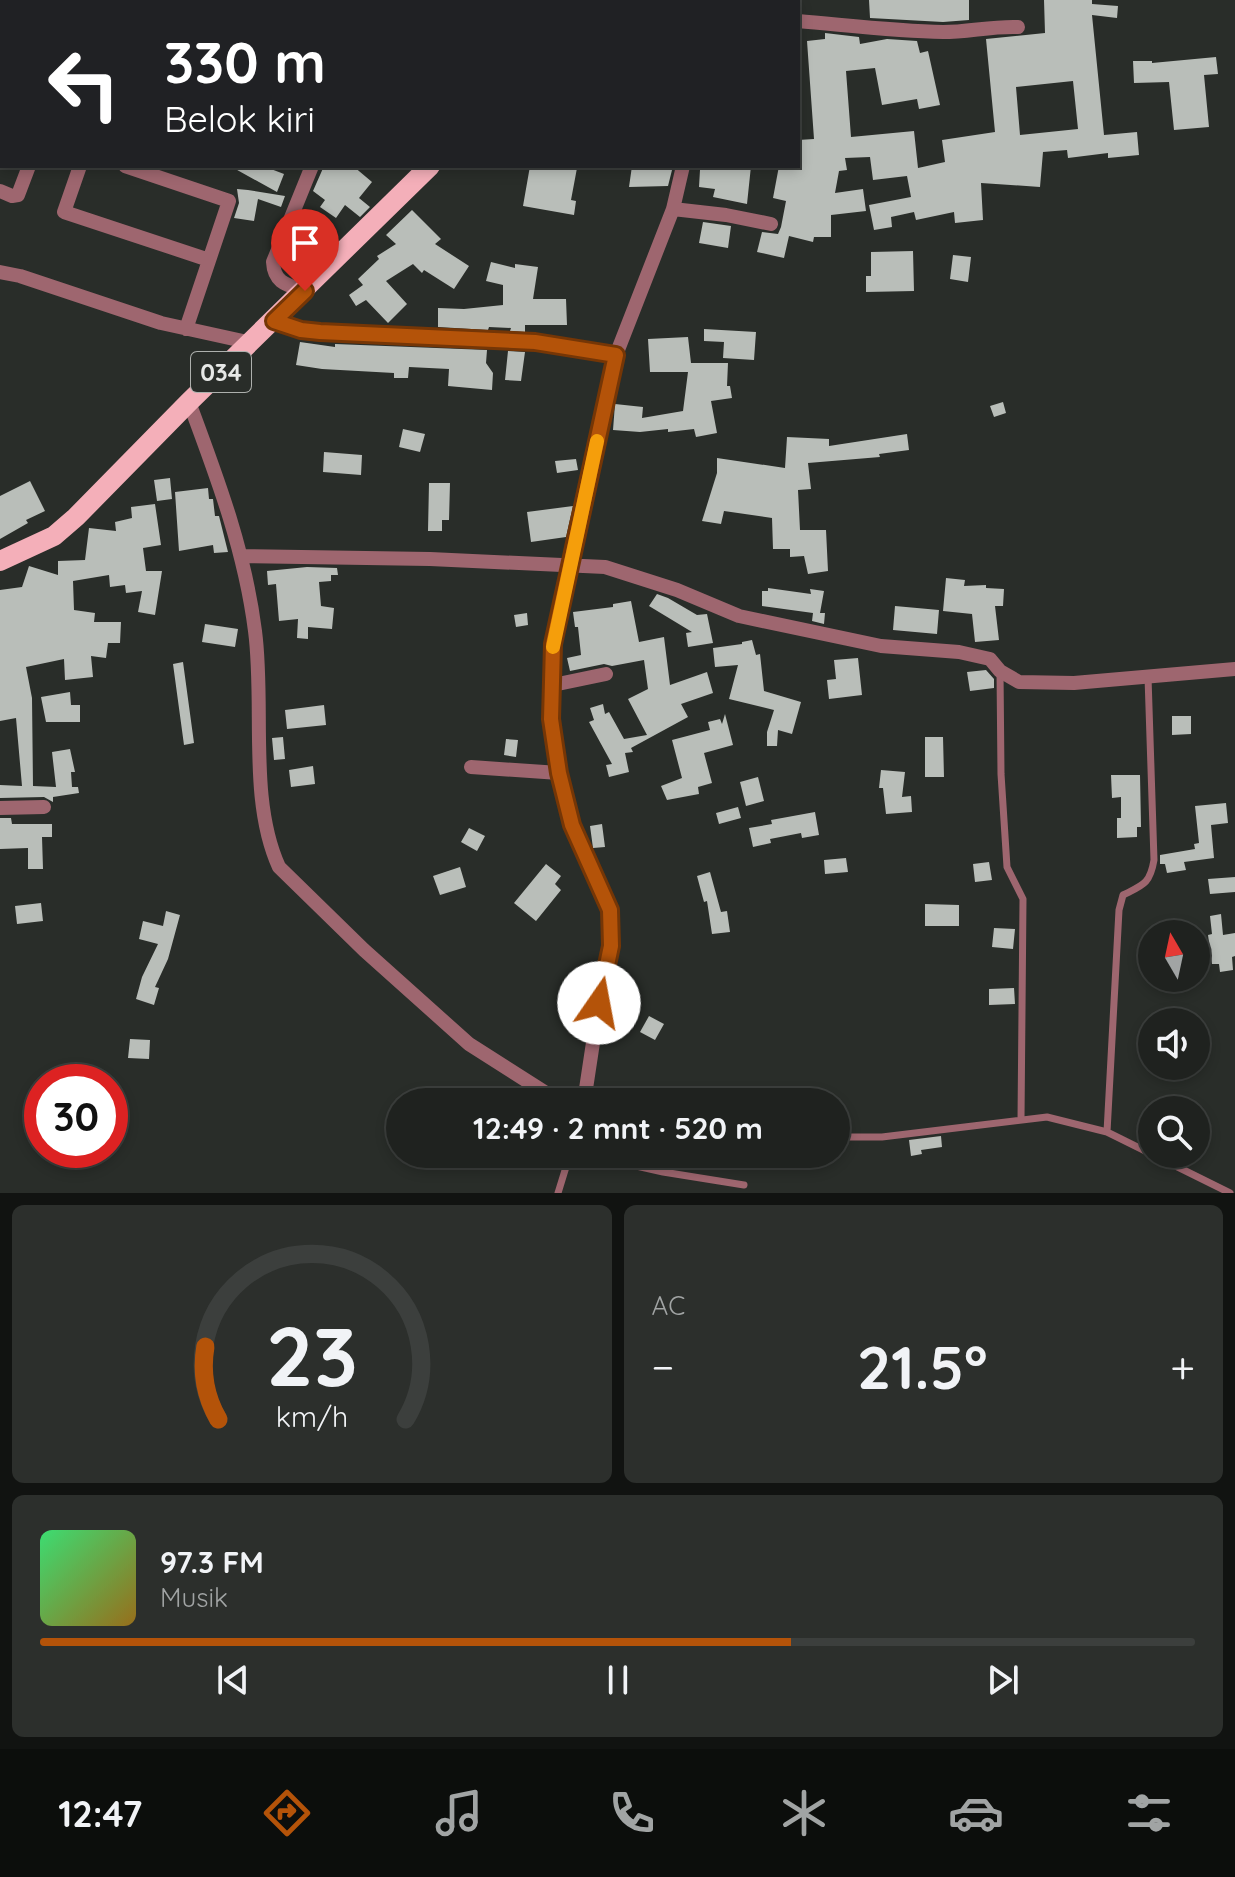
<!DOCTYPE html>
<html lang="id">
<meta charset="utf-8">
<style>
:root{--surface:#1f221f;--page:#2c2f2c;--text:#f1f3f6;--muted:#a1a4a4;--line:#3c3f3d;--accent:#b45309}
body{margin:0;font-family:Quicksand,sans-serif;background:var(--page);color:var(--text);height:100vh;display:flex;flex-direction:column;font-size:30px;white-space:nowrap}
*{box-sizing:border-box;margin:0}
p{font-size:26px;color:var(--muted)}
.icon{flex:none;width:44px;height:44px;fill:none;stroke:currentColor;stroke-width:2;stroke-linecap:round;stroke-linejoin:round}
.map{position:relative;height:1193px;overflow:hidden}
.details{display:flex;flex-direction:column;gap:12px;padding:12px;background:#111311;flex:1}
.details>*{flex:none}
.top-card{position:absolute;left:0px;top:0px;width:800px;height:168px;box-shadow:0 4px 12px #0003,0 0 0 2px var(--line);background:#202124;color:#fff;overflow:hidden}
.needle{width:52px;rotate:351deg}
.buttons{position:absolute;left:1138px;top:920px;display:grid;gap:16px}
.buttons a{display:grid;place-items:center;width:72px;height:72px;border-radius:50%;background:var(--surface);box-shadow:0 4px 12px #0003,0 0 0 2px var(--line);font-size:40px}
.speed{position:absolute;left:24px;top:1064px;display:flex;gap:16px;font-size:40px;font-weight:700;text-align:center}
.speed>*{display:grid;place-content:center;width:104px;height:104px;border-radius:50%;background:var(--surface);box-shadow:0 4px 12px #0003,0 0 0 2px var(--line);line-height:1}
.speed .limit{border:12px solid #d22;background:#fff;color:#111}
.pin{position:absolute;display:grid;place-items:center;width:68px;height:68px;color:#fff;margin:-82px -34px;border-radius:50% 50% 50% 0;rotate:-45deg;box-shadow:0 0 8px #0007}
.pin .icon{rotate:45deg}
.me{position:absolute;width:88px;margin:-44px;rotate:12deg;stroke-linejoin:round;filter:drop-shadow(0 0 6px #0008)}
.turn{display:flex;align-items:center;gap:28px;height:168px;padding:0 32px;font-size:36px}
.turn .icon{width:104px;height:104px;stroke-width:2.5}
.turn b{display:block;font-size:56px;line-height:68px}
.big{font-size:60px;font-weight:700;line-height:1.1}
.details .card{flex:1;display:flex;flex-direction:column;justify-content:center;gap:12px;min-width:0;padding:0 28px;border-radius:12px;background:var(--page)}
.details .dial{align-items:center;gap:0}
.dial svg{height:208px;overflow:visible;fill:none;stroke:var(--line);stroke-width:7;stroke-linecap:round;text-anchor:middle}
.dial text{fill:var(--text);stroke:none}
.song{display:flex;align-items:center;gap:24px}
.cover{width:96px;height:96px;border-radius:12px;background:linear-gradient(135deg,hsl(140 70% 55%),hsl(40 70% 35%))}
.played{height:8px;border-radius:4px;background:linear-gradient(90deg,var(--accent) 65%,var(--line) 65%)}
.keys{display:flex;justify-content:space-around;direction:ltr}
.heat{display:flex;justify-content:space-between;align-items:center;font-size:44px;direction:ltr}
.details .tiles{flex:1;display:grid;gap:12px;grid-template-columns:1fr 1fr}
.card:last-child{grid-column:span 2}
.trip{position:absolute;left:386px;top:1088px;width:464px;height:80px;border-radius:40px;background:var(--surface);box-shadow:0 4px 12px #0003,0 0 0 2px var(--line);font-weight:700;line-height:80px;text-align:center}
.tab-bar{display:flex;height:128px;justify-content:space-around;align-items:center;background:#0c0e0c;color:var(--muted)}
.tab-bar .icon{width:56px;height:56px}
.tab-bar .active{color:var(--accent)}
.tab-bar b{font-size:36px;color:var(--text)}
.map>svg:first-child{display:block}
.building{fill:#b9beb9;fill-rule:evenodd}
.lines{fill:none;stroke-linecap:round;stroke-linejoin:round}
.lane{stroke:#9e666f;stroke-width:7}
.street{stroke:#9e666f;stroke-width:14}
.primary{stroke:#f4afb9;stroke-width:20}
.route-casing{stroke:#753606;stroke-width:20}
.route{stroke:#b45309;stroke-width:14}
.slow{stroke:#f59e0b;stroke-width:14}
.labels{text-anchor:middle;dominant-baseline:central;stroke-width:8;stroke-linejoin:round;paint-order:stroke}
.shield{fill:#292d29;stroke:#adb0ad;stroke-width:2}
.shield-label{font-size:24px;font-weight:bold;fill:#e6e8e6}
</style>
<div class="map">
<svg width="1235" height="1193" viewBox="0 0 1235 1193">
<rect width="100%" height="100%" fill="#292d29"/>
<path class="building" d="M869,0H969V20L943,22L870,18Z
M1044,0H1092V4L1118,6L1117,18L1092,15L1104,135L1137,132L1139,155L1108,158V153L1068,158L1067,150L1043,152L1040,187L981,183L983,220L955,223L954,212L916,220L914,212L891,217L892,227L874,230L869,205L911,197L907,176L873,180L870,157L845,158L847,170L839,171L835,193L863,189L866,211L831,215V237H814L813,242L789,236L784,258L757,252L762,232L778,234L781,227L786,201L773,198L779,166H798V140L814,139L807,41L825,39V33L859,37L860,44L887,39L917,41L920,53L928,51L940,105L919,109L917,99L882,105L875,68L846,71L851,137L914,131L918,168L945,162L942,140L995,132L986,39L1045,33ZM1073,81L1078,129L1020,135L1016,87Z
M1216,57L1218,74L1204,75L1209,127L1174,130L1169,82L1134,83L1133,61H1152V63Z
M230,166H263L284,174L277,192Z
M324,166H341L347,170L353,166L372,182L359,198L370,207L360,217L345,205L336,218L320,207L325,200L313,191Z
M530,166L577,168L571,200L576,201L574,215L523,206Z
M632,166H673L668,186L629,187Z
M704,166H751L747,204L713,197L715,189L699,187L700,170H704Z
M237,189L248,190L285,196L281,207L258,199L254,221L234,218L239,203Z
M412,210L441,239L435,244L469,266L454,289L424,270L422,273L413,264L386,281L407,304L388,323L366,300L356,306L349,295L363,285L358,279L379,259L377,256L396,244L386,235Z
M703,222L731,226L728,248L699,243Z
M913,251L914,291L866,292V276H871V252Z
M953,255L971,257L968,282L950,279Z
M300,258L313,263L298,277L294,275Z
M491,262L515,268V264L538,267L533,299H566L567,325H525V332L510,331L511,328L489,327L488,330L438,327V308L464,309L503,305V285L486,281Z
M704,329L756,332L754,360L723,358L724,342L704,341Z
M688,337L691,363H728L727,386H730L732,398L711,401L717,433L696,437L694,429L668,432V429L640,432L613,430L615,404L643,407L642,418L683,411L688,372H650L648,339Z
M300,342L335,347V344L487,350L486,363L493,373L492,390L448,386L449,369L409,367L408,378H394V373L322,369L296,365Z
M508,351L525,352L521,381L505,380Z
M1003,402L1006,413L994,417L990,406Z
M403,429L425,434L420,452L399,447Z
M907,434L909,450L879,454L880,457L808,463L811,489L798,490L800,530H826L828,571L808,574L804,556L790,557V549H773L772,518L724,511L721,524L702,521L717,473V458L785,468L787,437L829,439V446Z
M324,452L362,455L361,475L323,472Z
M576,459L578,470L557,473L555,461Z
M170,478L172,499L157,501L154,480Z
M30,481L45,511L26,520L28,523L0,539V496Z
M429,483H450L449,520H442V531H428Z
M208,488L209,499H213L215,516H219L228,552L214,553L213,545L179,551L175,492Z
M155,504L161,545L143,548L146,571H162L155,615L138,612L142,591L126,593L125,585L110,587L109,575L73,581L74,610L95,613L94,622H121L120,643H108L106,658L91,656L93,677L65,680L64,659L26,667L32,698L33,786L56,787L52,752L70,749L75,772H71L72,787H78L79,793L53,797V802L44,797L0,798V785L22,786L16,718L0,721V590L22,587L29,566L58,575V561L85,560L89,528L116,531L115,522L132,518L131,507Z
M573,506L566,537L531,542L527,512Z
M307,567L337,568L338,575H331V581L319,582L321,606L334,608L332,629L308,627V639L297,638L298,619L279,621L276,584L268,585L267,571Z
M946,578L965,580L964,586L986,585V588L1004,589L1003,606H995L999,640L975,642L972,614L943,611Z
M768,588L811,594L810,589L824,591L820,613H825L824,624L812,621L813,613L762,606V591H768Z
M657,594L668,598L697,615L707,614L713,643L688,647L686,633L692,632L649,606Z
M631,601L639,642L664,637L670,685L707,672L713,693L681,704L688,717L631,748L633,752L625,753L629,772L609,777L606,765L612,764L589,722L594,720L590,708L603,704L605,714L609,712L624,739L647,735L628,699L648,689L644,660L612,666L604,664L570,671L567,658L581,655L578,627H575L573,612L613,607V604Z
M895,606L939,610L937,634L893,630Z
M527,613L528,625L516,627L514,615Z
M205,624L238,629L235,647L202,642Z
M752,640L756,655L760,654L764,691L801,702L792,734L778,730L777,746H767V732L774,710L729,699L738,665L715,667L713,648L742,644V642Z
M858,658L862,695L829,699L827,680L836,679L834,660Z
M183,662L194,743L184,745L173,664Z
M986,670L994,679V688L970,691L967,672Z
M70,692L71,705H80V722H46L41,697Z
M324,705L326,725L287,729L285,710Z
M725,714L733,745L704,753L712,783L698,787L699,794L667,800L661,786L682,778L672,740L710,730L708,722L720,719L722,724Z
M1172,716H1191V734L1172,735Z
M283,737L285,759L274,760L272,738Z
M925,737H943L944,777H925Z
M506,739L518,740L516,757L504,755Z
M313,766L315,784L291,787L289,770Z
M881,770L905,772L902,797L911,796L912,812L886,814L883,788H879Z
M1111,775H1140L1141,827H1137V837L1117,838V818H1121V797L1112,798Z
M758,777L764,801L746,806L740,782Z
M1226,803L1228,823L1211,825L1214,858L1184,862L1186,870L1167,873L1165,864H1160V855L1195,849L1194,844L1199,843L1195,806Z
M738,807L741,818L719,824L716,813Z
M815,812L819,835L802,838L801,833L770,839L771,843L753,847L749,828L772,824L771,820Z
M0,818H11L12,824H52V837H42L43,869H28V848L0,849Z
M602,824L605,847L593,848L590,826Z
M469,828L485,836L477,851L461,842Z
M846,858L848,872L825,874L824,860Z
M989,862L992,880L975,882L973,864Z
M546,864L561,876L555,884L561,890L536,921L514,903Z
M460,867L466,887L440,895L433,876Z
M710,872L721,912L727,911L730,932L712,934L707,901L704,902L697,876Z
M1235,877V892L1210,894L1208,879Z
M41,903L43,921L17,924L15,906Z
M925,904L959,905V926H925Z
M166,911L180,915L168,959L155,987L159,988L154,1005L136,999L142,977L158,944L139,939L143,921L163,926Z
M1221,914L1223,935L1235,933V956L1232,957L1233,970L1220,972L1219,964H1212L1208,935L1212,934L1210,916Z
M994,928L1015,929L1013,949L992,947Z
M1014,988L1015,1004L989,1005V989Z
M577,996H588L586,1022L576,1021Z
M611,997L623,1000L620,1016L608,1013Z
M649,1016L664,1024L655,1040L640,1032Z
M130,1039L150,1040L149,1059L128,1058Z
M941,1136L942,1147L921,1150L922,1154L911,1156L909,1140Z"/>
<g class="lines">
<path class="lane" d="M1000,671L1001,774L1007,867L1023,899L1021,1120
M1107,1132L1119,910L1123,895C1143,885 1150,884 1154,860L1148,677
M836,1137H882L1047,1117L1107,1132L1230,1193
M583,1154L663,1172L744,1185
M558,1193L570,1154"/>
<path class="street" d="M341,0V2
M681,0L682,2
M798,21C846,25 895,31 943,32C969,32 991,26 1018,27
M80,166L64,212L209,260
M125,166L229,201L186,329
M0,191L12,196L18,195L29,166
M673,209L726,215L771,224
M0,272L20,276L161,323L252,343
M305,291C287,285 274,283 273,262L312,166
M274,321L301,330L320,332L535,342L616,355
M189,402C217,477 245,551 255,631C265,706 248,799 279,867L364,950L469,1044L560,1102
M242,556L430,559L605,567L677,590L739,616L881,646L959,652L990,659L1000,671L1019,682L1074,683L1235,669
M553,685L606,674
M471,767L559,773
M0,808L44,807
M584,1102L599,1003L611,946L610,910L572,825L559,773L551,719L553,644L616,355L673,209L683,166"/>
<path class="primary" d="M587,2L589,0
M0,561L54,536L76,517L189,402L430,166"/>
</g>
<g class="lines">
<defs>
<path id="route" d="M305,291L274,321L301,330L320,332L535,342L616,355L553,644L551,719L559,773L572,825L610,910L611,946L599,1003"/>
</defs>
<use href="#route" class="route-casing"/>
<use href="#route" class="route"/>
<path class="slow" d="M553,647L597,441"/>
</g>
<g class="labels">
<rect class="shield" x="191" y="352" width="60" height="40" rx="6"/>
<g class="shield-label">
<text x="221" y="372">034</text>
</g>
</g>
</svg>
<div class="buttons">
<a><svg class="needle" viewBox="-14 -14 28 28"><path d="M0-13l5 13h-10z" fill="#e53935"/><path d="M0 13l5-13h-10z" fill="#a1a4a4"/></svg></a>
<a><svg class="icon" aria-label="sound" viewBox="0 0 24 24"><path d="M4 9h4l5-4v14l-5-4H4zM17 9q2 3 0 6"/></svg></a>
<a><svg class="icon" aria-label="search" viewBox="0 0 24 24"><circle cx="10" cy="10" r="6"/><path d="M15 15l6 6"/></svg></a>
</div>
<div class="speed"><div class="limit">30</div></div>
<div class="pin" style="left:305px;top:291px;background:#d93025"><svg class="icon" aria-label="arrive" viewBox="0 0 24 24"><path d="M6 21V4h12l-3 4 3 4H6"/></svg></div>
<svg class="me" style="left:599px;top:1003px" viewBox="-20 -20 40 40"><circle r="19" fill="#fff"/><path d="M0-13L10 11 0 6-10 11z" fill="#b45309"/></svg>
<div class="trip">12:49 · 2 mnt · 520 m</div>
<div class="top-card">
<div class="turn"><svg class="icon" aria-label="left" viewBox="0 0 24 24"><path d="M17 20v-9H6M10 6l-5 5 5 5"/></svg><div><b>330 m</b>Belok kiri</div></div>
</div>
</div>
<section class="details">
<div class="tiles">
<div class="card dial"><svg viewBox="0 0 100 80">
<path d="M14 69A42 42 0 1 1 86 69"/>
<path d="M14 69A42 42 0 0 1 9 41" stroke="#b45309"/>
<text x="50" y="56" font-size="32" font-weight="700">23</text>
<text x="50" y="72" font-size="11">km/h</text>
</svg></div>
<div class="card"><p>AC</p>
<div class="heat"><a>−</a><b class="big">21.5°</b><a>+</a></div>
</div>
<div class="card">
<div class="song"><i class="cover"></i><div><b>97.3 FM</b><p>Musik</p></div></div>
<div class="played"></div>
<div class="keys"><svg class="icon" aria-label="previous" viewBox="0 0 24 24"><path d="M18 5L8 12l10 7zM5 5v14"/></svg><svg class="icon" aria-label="pause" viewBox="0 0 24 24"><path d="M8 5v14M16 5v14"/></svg><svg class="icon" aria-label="next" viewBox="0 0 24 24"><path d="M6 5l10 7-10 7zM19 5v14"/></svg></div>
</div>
</div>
</section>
<nav class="tab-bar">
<b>12:47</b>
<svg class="icon active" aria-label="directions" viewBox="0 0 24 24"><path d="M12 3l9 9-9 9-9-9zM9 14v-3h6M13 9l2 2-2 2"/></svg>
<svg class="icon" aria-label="music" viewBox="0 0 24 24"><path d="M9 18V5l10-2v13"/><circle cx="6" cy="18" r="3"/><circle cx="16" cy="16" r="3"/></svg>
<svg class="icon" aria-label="phone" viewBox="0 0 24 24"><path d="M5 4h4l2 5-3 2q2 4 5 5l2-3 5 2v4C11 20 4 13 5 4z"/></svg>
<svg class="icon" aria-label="climate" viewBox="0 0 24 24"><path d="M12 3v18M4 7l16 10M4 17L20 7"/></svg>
<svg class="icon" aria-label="car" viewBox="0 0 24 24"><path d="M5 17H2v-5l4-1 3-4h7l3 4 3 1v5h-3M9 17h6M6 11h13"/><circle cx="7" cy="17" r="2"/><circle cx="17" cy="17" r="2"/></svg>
<svg class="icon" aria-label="filters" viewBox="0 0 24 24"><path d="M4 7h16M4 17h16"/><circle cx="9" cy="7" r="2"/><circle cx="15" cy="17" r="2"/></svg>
</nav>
